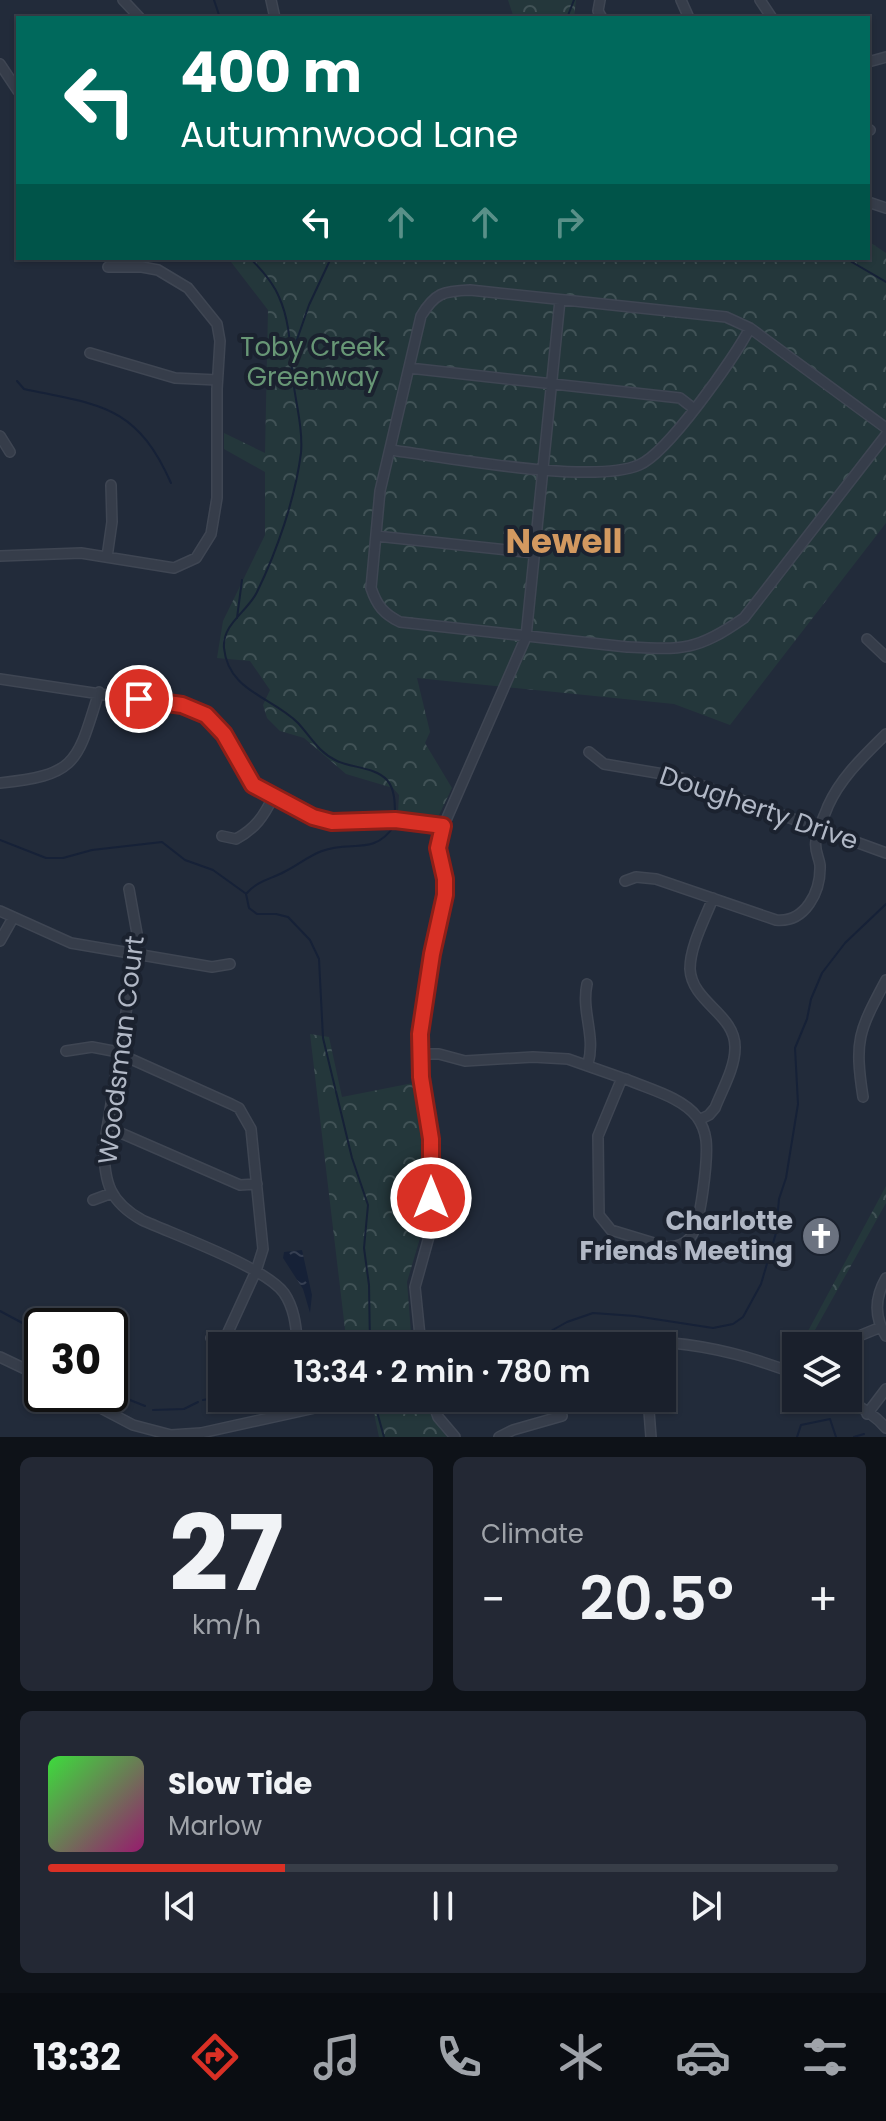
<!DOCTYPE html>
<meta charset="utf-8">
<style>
:root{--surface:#1a202c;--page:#232834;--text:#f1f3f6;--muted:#9fa3a9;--line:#383e48;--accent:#d93025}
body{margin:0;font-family:Poppins,sans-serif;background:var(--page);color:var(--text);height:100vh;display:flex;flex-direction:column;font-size:30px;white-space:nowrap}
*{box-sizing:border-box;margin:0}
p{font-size:26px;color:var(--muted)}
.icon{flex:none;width:44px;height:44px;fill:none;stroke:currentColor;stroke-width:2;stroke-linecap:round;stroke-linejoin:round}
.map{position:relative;height:1437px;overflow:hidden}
.details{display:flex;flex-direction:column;gap:20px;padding:20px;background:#0e1218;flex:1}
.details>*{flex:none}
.top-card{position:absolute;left:16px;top:16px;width:854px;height:244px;border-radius:0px;box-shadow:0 2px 6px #0004,0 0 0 2px var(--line);background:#00695c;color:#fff;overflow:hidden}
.controls{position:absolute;left:782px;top:1332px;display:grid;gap:16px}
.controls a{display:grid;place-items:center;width:80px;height:80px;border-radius:0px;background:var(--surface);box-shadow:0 2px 6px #0004,0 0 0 2px var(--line);font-size:40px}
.speed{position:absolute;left:24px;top:1308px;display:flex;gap:16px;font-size:40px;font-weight:700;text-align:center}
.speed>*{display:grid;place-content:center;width:104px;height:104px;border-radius:50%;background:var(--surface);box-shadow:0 2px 6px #0004,0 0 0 2px var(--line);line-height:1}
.speed .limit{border:4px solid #111;border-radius:12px;background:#fff;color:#111}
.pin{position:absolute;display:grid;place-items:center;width:68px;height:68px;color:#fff;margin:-34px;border:4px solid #fff;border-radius:50%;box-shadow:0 2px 8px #0007}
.me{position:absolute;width:88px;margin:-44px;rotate:0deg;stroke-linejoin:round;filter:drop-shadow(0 0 6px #0008)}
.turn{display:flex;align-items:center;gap:28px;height:168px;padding:0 32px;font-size:36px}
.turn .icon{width:104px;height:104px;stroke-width:2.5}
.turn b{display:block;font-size:56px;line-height:68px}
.lanes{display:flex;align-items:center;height:76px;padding:0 32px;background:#0003;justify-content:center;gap:40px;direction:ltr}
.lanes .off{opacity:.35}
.big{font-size:60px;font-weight:600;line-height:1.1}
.details .card{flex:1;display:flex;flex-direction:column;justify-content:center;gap:12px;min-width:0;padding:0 28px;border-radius:12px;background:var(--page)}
.details .dial{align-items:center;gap:0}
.dial b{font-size:104px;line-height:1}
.song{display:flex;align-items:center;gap:24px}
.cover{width:96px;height:96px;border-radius:12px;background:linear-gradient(135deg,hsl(120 70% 55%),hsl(320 70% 35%))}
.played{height:8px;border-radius:4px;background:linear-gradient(90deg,var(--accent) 30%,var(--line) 30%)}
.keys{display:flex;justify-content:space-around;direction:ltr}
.heat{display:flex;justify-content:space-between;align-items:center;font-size:44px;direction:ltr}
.details .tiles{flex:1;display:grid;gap:20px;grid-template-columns:1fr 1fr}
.card:last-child{grid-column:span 2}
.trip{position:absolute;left:208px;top:1332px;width:468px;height:80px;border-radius:0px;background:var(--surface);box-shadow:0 2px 6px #0004,0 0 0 2px var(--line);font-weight:600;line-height:80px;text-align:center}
.tabs{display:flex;height:128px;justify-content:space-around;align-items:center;background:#0a0d12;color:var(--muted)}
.tabs .icon{width:56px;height:56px}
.tabs .current{color:var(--accent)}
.tabs b{font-size:36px;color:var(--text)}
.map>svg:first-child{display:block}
.forest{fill:url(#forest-crowns)}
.water{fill:url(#water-ripples)}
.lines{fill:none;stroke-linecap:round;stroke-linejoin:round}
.stream{stroke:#162137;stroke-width:2}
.minor-casing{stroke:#3f4653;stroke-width:12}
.minor{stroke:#363d4a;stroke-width:9}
.route-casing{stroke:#8d1f18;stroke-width:20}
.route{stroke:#d93025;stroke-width:14}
.labels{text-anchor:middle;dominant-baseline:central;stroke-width:8;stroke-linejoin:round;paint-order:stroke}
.park-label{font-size:26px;fill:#689776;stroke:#1b222f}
.street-label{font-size:26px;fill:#b1b8c6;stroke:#1b222f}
.poi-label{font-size:26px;font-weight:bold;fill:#b1b8c6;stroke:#1b222f;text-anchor:end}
.district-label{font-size:34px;font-weight:bold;fill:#d39960;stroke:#1b222f}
</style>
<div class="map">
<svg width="886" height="1437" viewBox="0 0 886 1437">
<defs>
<pattern id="forest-crowns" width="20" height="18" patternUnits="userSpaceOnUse" patternTransform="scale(2)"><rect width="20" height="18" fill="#24373b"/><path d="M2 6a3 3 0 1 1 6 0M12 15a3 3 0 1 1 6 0" fill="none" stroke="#415256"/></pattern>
<pattern id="water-ripples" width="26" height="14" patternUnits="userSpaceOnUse" patternTransform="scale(2)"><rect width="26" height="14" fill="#162137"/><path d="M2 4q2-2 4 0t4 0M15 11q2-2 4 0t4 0" fill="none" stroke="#363f52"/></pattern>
</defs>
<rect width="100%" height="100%" fill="#222b3a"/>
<path class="forest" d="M508,0H576L574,18H514Z
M868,241L886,253V523L730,725L674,704L417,678L430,732L425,743L452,788L439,815L398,813L399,795L393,788L346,774L304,738L280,731L267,718L263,705L270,690L250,661L217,658L223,621L265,535V472L224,449V433L265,453L268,310L228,258H868Z
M310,1034L329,1037L342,1097L413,1083L422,1136V1197L420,1238L407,1282L412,1346H347Z
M886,1186V1203L806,1346H800Z
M398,1398H422L428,1411L447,1437H379L372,1404Z"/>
<path class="water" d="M302,1250L312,1295L310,1313L303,1289L283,1258L284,1252Z
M44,1318L56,1326H42V1363L28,1344L27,1325Z"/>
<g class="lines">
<path class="stream" d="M214,0L220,18
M567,18L574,0
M250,258C261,269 273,282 279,297C291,323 290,353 293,380C296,404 303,429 301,453C295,499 277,551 257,592C248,611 222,624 224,648C228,691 272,697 298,723C311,737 318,752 337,761C352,768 375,767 387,780C395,789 395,804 395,815
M845,258L886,282
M291,357L309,305L331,258
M17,381L24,389C99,405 136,404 171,483
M237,618L242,580
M0,840L46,858H63L92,850L162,842L185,860L213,870L245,893
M247,893C257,881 271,879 284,872C297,866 308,856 322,851C351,840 374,856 394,826
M246,894L249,908L257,914H276L288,917L310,940L319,959L323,1038L352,1158L368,1205L364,1248L369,1285L370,1346
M0,1311L28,1326
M502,1344L503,1341H517L542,1336L567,1322L593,1313L635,1316L713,1328L733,1324L743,1317L761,1284L776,1233L779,1199L786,1178L798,1104L795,1048L807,1019L811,999L822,973L845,943L886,904
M120,1391L130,1400L145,1406
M203,1400L222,1397
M376,1408L384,1437
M153,1410L184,1409L198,1402
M797,1437L801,1425L830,1419L836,1437
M854,1437L864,1434"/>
<defs>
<path id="minor" d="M123,0L140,18
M271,0L275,18
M600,0L598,11L602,18
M681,0L689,18
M760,0L772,18
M868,62L886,57
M0,64L18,91
M868,129L870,130
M868,202L886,208
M90,353L175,378L217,380
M409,368L680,398L693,408
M886,428L750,328L726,317L470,290C443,291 435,293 421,316L380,491L371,588C377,606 384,614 400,622L627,647C683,650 697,651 744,618L886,435
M0,436L10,452
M390,450C446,457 592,485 639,465C668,453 734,358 750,328
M376,536L535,553
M0,556L81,553L174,568L196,558L211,534L217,498V389L220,341L217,324L188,288L158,270L142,267H108
M107,557L112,522L111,485
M867,639L886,657
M0,679L193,708L218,725L253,785L304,813L332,822L406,821L443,826
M589,752L604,764L675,776L886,853
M0,783C78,775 77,762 99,692
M222,836L236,839C255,829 264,816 273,797
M625,881L636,877L656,879L776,920C805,923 821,892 820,865C819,857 814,850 816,841C817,830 824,817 828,806C841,777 864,756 886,734
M129,889L138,939L104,1147C104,1183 110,1202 142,1220C175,1235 265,1267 284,1293C295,1309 296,1328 298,1346
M0,911L71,943L212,967L230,964
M0,941L13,918
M587,984C581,1012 596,1035 588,1064
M66,1051L92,1047L113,1051L231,1104L239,1108L251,1129L263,1249L256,1271L223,1343
M420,1054H439L465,1061L533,1057L568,1059L622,1078L626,1079C648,1089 682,1097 697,1117C702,1124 705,1132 706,1140C708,1158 701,1226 690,1238C684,1245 676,1247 667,1247L611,1230L599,1215L598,1136L622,1078
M863,1097C854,1039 859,1031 886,980
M699,1120L709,1115L715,1108C722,1090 735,1068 735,1048C736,1014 692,1003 690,969C690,946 705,919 713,898
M107,1127L240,1185L257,1184
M93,1200L112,1193
M886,1278C875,1297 874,1317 886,1336
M859,1336L881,1327
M211,1338L228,1346
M421,1346L415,1287L430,1233L431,1191V1139L421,1077L420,1034L432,954L445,895V879L439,858L440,834L526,637L560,300
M594,1346C663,1334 732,1349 796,1374
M0,1357L42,1377
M74,1394L133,1425L171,1435L201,1433L360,1398
M431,1398L438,1417L455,1437
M648,1398L651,1437
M845,1398C860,1407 875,1415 886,1428
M867,1414L886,1389
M499,1437L513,1430L562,1416"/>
</defs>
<use href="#minor" class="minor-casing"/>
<use href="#minor" class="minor"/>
</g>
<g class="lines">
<defs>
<path id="route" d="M139,699L182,705L206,715L224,734L253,785L313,817L332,822L395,820L443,826L438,848L445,879V895L432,954L420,1034L421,1077L431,1139V1198"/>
</defs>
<use href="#route" class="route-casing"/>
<use href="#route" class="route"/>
</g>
<defs>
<symbol id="church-disc" viewBox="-11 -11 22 22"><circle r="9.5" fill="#6b7280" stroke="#1b222f"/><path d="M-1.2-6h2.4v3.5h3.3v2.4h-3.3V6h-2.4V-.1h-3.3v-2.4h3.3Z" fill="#fff"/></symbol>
</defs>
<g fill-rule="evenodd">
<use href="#church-disc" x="799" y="1214" width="44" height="44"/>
</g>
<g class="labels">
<g class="park-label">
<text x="313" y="347">Toby Creek<tspan x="313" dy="30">Greenway</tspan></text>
</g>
<g class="street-label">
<text transform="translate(759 808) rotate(19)">Dougherty Drive</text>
<text transform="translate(121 1050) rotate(-83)">Woodsman Court</text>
</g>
<g class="poi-label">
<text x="793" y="1221">Charlotte<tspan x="793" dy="30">Friends Meeting</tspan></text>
</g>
<g class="district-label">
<text x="564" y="541">Newell</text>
</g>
</g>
</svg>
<div class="controls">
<a><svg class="icon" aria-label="layers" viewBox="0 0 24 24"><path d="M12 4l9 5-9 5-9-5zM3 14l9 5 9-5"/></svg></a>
</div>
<div class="speed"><div class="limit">30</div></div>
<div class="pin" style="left:139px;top:699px;background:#d93025"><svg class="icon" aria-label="arrive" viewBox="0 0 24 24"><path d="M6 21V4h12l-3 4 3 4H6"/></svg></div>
<svg class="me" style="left:431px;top:1198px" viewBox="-20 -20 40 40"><circle r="17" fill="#d93025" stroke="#fff" stroke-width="3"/><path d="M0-11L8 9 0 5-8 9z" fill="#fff"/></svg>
<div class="trip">13:34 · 2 min · 780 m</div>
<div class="top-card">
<div class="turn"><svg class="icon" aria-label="left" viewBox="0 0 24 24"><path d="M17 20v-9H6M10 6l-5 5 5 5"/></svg><div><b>400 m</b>Autumnwood Lane</div></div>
<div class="lanes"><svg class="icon" aria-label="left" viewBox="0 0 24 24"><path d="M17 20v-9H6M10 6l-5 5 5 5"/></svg><svg class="icon off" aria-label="ahead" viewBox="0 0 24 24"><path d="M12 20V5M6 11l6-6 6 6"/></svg><svg class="icon off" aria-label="ahead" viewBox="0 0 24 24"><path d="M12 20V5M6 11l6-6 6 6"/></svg><svg class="icon off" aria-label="right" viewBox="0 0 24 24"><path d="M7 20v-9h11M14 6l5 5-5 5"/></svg></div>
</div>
</div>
<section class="details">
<div class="tiles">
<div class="card dial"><b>27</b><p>km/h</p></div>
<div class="card"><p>Climate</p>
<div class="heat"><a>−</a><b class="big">20.5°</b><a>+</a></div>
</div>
<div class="card">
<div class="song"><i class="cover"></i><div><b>Slow Tide</b><p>Marlow</p></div></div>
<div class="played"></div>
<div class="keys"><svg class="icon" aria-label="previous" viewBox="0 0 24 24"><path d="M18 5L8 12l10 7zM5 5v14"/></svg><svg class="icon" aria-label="pause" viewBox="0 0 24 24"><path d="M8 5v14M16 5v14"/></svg><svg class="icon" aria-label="next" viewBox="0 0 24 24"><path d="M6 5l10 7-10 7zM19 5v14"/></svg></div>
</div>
</div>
</section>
<nav class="tabs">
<b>13:32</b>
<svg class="icon current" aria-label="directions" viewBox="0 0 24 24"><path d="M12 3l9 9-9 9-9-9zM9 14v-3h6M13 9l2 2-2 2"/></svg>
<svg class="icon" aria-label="music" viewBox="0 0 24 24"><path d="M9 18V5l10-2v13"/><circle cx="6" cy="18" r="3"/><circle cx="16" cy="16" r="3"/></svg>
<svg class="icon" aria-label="phone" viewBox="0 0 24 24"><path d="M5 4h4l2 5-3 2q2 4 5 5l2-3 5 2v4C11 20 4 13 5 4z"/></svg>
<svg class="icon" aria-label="climate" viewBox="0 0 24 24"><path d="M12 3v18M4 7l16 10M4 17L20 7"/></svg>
<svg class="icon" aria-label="car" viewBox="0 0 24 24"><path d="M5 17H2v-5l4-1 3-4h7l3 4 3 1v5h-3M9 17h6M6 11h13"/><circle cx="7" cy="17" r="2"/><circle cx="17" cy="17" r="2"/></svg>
<svg class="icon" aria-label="filters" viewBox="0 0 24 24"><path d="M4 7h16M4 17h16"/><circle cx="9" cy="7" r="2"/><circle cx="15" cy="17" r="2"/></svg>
</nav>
